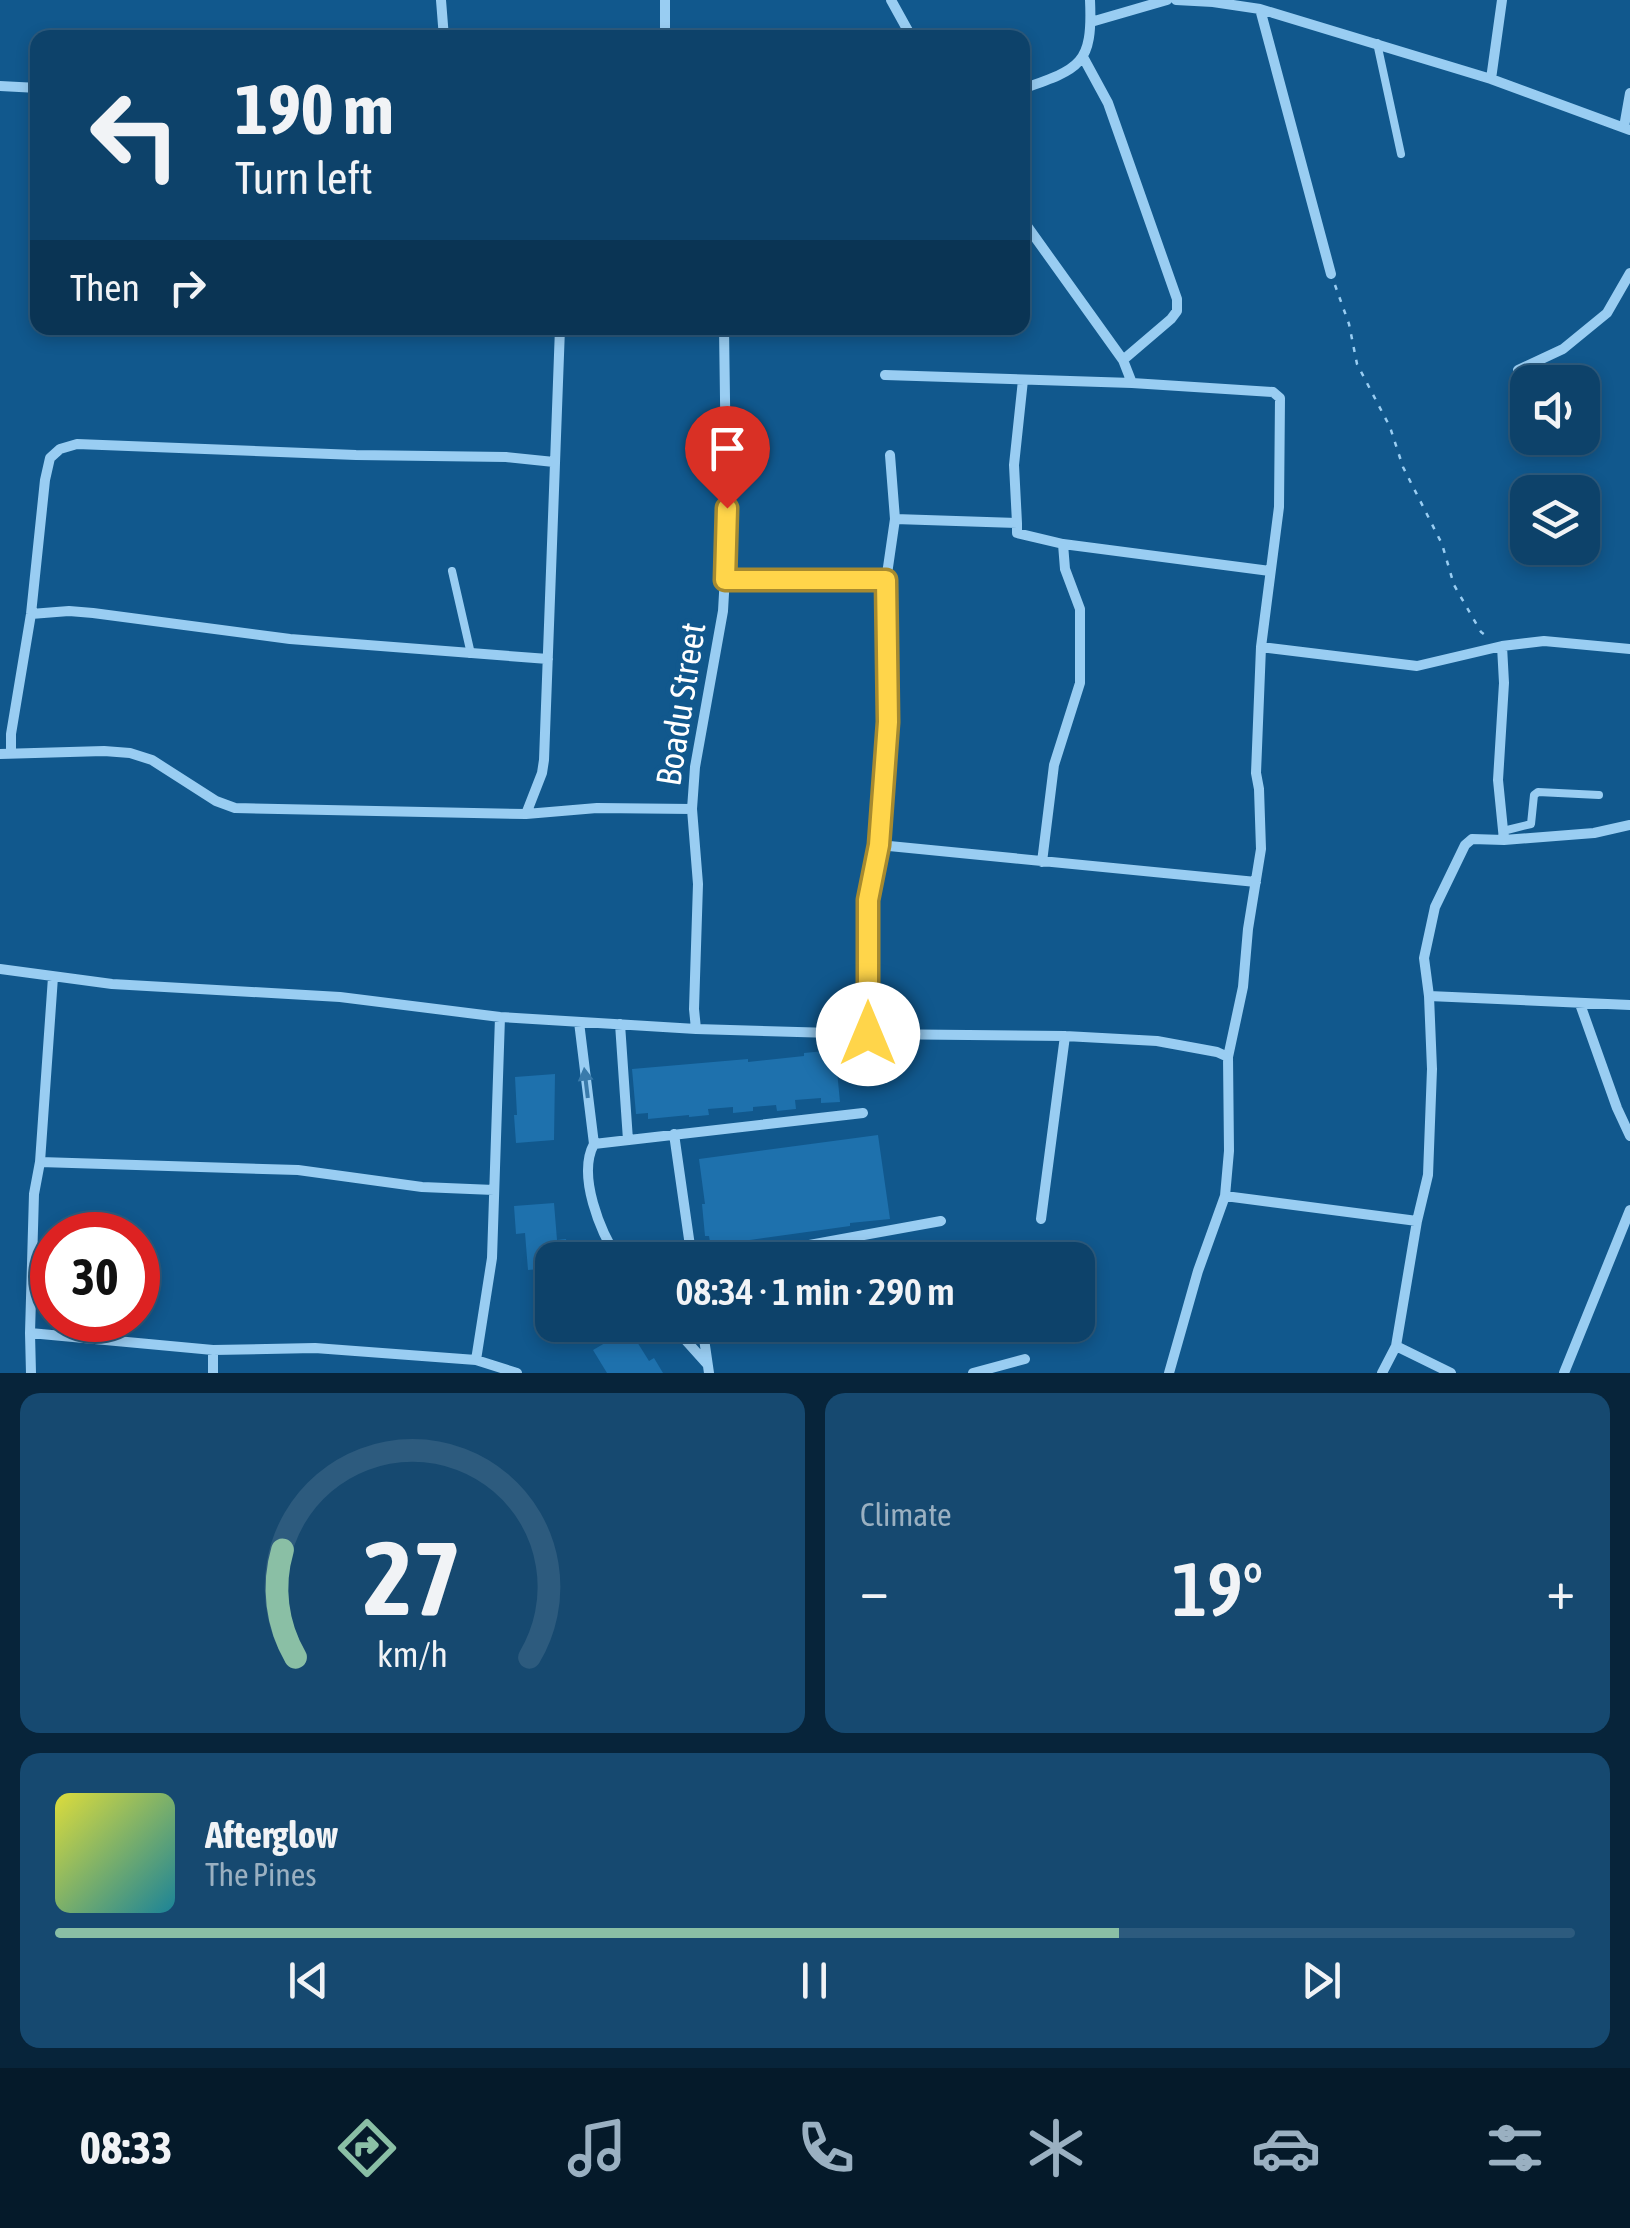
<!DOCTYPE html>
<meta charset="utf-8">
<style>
:root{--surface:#0d426a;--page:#164970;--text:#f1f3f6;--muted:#9ab0c1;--line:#2d5b7e;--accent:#8abfa5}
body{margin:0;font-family:"Asap Condensed",sans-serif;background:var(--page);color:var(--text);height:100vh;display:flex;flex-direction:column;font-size:38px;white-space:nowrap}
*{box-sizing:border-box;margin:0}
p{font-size:32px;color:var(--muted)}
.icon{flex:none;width:55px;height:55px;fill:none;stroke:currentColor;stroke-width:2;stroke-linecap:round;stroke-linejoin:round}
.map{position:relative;height:1373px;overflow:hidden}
.panel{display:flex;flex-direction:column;gap:20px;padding:20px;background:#07243a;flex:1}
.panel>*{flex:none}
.hud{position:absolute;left:30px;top:30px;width:1000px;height:305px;border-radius:20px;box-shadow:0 5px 15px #0003,0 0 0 2px var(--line);background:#0d426a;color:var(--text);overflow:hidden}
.controls{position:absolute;left:1510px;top:365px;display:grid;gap:20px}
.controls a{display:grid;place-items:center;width:90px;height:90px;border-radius:20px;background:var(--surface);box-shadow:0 5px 15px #0003,0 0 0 2px var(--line);font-size:50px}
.speed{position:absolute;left:30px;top:1212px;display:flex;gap:20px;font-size:50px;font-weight:700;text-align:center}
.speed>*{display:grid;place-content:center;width:130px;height:130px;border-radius:50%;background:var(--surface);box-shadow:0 5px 15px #0003,0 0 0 2px var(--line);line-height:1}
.speed .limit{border:15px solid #d22;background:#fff;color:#111}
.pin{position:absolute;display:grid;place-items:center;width:85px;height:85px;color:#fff;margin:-102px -42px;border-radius:50% 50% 50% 0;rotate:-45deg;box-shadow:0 0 10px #0007}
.pin .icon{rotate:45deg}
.me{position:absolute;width:110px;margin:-55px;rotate:0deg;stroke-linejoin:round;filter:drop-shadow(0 0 8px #0008)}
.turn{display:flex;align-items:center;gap:35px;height:210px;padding:0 40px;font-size:45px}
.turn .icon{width:130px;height:130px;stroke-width:2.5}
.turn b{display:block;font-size:70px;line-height:85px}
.then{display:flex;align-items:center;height:95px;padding:0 40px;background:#0003;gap:20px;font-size:38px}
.big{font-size:75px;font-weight:600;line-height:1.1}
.panel .tile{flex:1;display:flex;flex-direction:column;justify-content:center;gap:15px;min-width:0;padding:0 35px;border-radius:20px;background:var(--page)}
.panel .dial{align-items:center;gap:0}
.dial svg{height:260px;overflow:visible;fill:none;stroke:var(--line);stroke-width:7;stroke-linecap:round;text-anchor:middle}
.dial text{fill:var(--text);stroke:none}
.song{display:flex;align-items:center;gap:30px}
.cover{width:120px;height:120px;border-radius:15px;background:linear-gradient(135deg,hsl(60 70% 55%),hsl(190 70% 35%))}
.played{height:10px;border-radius:5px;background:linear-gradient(90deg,var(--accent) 70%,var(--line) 70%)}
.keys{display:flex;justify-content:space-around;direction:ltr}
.heat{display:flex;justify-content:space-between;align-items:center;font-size:55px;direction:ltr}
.panel .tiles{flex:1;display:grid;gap:20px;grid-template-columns:1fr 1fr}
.tile:last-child{grid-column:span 2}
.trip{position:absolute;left:535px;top:1242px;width:560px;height:100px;border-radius:20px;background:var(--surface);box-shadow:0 5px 15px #0003,0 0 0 2px var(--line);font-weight:600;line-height:100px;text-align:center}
.tab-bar{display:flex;height:160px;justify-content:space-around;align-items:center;background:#051a2a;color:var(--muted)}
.tab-bar .icon{width:70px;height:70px}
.tab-bar .on{color:var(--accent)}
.tab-bar b{font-size:45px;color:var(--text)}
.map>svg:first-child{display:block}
.building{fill:#1e71ad}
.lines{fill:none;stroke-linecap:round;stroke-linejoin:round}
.path{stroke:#99cdf2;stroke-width:2.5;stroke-dasharray:5 8;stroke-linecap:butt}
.lane{stroke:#99cdf2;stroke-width:8}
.street{stroke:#99cdf2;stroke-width:10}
.oneway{fill:#3a7bab}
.route-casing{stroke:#a68a30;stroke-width:25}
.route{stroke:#ffd54a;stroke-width:18}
.labels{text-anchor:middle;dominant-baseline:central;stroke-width:10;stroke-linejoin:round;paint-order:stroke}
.street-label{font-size:35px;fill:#fff;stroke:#11588d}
</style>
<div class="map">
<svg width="1630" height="1373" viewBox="0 0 1630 1373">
<rect width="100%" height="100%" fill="#11588d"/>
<path class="building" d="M835,1050L840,1102L821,1103V1098L795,1100L796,1109L777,1111L776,1105L753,1107V1111L733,1113V1107L708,1109L709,1115L689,1117V1115L648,1119V1113L636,1114L632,1069L748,1059V1062L804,1056V1053Z
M555,1074L554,1140L516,1143L514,1115H517L515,1077Z
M878,1135L890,1219L850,1223V1226L721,1244V1241L710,1242L709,1236H705L702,1204H705L699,1159Z
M554,1203L557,1240L566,1239L568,1257L552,1260V1268L528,1270L525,1233L516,1234L514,1206Z
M629,1329L649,1361L654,1358L663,1373H607L593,1350Z"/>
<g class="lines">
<path class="path" d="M1335,285L1349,324L1357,364L1390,427L1403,467L1442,544L1454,585L1481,632L1488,637"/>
<path class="lane" d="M1377,43L1401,154
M452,571L471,654
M1503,831L1531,824L1534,795L1538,792L1599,795"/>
<path class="street" d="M441,0L444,38
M665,0V38
M891,0L912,38
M1176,0L1213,2L1260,9L1491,79L1630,130
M1260,9L1331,274
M1091,22L1167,0
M1083,57L1108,103L1177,299V311L1171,319L1123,360
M1491,79L1502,0
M0,86L38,88
M1022,89C1080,69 1093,65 1090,0
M1624,127L1630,93
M1022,219L1123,360L1132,383
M37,315L38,311
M1518,370L1563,349L1607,313L1630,273
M885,375L1132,383L1273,392L1280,398L1279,507L1261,647L1256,773L1259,789L1261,849L1248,929L1243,987L1228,1057L1229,1151L1225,1196L1198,1271L1169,1373
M895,519L1017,523V533L1063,544L1270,571
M1017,523L1014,465L1023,380
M725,580L886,581
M31,614L69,611L93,613L290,639L548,659
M1502,646L1504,683L1498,780L1504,840
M1261,647L1417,666L1502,646L1544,641L1630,649
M11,753V734L31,614L45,480L50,458L60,449L77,444L356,455L506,457L554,462
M0,754L104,751L130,753L152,760L216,801L235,808L526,814L597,808L692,809
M526,814L542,773L544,760L560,328
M879,845L1256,882
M1042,862L1054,765L1080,683V609L1065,569L1063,544
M0,969L112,984L340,997L500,1017L696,1029L868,1034L1065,1036L1157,1041L1217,1052L1228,1057
M1429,996L1630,1005
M1580,1004L1617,1108L1630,1136
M579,1022L594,1144
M620,1024L628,1140
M696,1029L694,1009L698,884L692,809L695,767L723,611L727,541L724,328
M868,1034V900L879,845L888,722L886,581L895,519L890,455
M674,1134L692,1260
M40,1162L298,1170L422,1187L494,1190
M1225,1196L1417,1221
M1041,1219L1065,1036
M619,1260C600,1232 577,1175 594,1144L863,1113
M726,1260L941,1221
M672,1325L707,1364
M702,1325L709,1373
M30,1333L213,1350L315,1348L476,1360L517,1373
M1396,1346L1451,1373
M476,1360L492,1258L500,1017
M31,1373L30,1333L34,1194L40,1162L53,977
M213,1373V1350
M973,1373L1025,1359
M1382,1373L1396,1346L1417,1221L1428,1175L1432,1069L1429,996L1424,958L1435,907L1465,845L1472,839L1504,840L1594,833L1630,825
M1564,1373L1630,1210"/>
</g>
<defs><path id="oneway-solid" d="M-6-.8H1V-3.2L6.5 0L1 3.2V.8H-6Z" transform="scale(2.5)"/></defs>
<use class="oneway" href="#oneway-solid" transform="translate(586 1083) rotate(-97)"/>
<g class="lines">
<defs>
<path id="route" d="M727,508L725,580H886L888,722L879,845L868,900V1034"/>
</defs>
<use href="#route" class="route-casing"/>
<use href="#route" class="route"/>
</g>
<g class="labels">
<g class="street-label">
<text transform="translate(680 704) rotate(-81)">Boadu Street</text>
</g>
</g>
</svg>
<div class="controls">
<a><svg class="icon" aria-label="sound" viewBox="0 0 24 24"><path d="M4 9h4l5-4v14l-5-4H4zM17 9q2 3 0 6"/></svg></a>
<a><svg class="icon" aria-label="layers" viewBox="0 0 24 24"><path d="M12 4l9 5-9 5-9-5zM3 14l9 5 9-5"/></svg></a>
</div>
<div class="speed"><div class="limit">30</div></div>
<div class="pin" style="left:727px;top:508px;background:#d93025"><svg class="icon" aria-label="arrive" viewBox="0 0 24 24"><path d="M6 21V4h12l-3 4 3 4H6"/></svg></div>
<svg class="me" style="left:868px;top:1034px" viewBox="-20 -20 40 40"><circle r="19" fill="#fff"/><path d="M0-13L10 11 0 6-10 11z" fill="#ffd54a"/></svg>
<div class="trip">08:34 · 1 min · 290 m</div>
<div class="hud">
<div class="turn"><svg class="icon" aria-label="left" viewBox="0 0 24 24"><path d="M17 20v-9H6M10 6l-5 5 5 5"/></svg><div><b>190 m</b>Turn left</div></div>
<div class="then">Then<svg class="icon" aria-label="right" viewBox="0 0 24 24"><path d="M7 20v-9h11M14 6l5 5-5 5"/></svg></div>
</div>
</div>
<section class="panel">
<div class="tiles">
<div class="tile dial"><svg viewBox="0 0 100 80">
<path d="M14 69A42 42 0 1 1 86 69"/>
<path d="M14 69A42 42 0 0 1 10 36" stroke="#8abfa5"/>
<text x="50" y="56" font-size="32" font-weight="700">27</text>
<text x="50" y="72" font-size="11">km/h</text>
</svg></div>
<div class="tile"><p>Climate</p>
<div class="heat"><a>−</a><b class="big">19°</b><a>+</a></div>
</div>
<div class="tile">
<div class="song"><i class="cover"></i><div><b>Afterglow</b><p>The Pines</p></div></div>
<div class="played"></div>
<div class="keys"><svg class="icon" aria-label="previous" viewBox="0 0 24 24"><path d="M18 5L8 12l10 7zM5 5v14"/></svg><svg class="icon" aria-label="pause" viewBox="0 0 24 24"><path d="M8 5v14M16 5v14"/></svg><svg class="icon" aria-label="next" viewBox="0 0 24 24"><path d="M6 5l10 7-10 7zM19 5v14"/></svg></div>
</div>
</div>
</section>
<nav class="tab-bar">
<b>08:33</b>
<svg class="icon on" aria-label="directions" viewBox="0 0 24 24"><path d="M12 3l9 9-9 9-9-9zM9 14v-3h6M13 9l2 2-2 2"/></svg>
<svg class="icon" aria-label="music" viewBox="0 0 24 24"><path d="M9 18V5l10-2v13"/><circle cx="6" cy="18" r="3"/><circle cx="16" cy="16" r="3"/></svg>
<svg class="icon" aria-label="phone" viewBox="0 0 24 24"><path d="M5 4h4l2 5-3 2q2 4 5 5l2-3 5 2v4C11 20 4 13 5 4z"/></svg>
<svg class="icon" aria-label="climate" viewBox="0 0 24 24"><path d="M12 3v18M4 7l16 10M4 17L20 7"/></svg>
<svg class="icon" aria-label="car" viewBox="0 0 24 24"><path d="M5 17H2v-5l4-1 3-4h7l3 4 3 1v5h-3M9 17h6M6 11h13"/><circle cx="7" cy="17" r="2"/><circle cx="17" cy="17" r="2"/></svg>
<svg class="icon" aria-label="filters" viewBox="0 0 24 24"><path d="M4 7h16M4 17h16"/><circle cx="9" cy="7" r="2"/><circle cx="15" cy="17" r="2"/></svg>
</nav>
